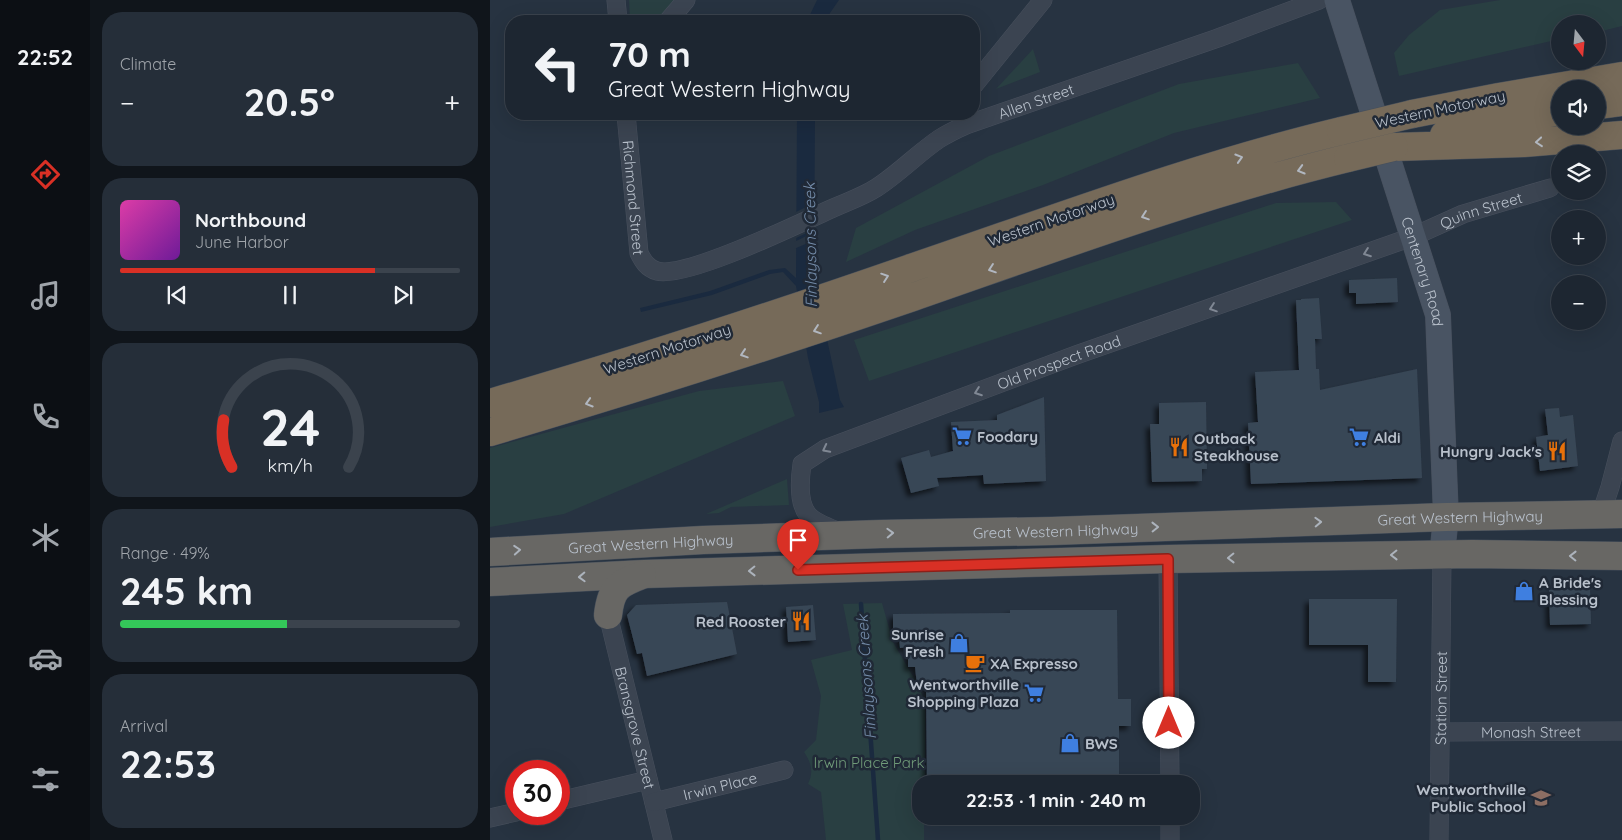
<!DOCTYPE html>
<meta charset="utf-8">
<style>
:root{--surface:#1d2631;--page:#252e39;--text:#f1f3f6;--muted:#a0a5ab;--line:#3b434d;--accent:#d93025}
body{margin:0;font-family:Quicksand,sans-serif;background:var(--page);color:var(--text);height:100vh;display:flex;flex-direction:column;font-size:19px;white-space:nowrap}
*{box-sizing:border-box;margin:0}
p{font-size:16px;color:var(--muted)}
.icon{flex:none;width:28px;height:28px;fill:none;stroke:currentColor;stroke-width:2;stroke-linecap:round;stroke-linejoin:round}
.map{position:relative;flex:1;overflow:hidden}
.sheet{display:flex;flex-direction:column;gap:12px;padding:12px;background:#10151b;width:400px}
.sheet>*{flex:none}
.top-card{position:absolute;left:15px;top:15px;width:475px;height:105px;border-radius:20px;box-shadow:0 5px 20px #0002,0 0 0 1px var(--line);background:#1d2631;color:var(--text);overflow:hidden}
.needle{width:32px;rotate:164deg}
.tools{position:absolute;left:1061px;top:15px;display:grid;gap:10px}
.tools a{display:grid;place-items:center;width:55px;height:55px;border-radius:50%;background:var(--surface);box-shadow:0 5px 20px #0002,0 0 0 1px var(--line);font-size:25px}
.speed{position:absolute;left:15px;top:760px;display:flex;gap:10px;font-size:25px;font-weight:700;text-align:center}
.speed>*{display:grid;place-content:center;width:65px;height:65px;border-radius:50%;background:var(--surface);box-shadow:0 5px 20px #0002,0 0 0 1px var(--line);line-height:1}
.speed .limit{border:8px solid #d22;background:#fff;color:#111}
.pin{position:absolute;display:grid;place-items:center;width:42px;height:42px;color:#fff;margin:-51px -21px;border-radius:50% 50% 50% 0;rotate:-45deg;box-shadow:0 0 5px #0007}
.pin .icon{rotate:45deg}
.me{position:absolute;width:55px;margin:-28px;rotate:0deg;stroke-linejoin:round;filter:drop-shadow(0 0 4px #0008)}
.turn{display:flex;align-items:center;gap:18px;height:105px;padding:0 20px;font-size:22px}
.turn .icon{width:65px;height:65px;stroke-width:2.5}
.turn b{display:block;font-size:35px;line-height:42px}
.big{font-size:38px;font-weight:700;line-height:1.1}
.sheet .tile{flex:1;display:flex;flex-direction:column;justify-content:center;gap:8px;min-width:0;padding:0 18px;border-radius:20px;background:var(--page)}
.sheet .dial{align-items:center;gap:0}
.dial svg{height:130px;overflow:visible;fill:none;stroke:var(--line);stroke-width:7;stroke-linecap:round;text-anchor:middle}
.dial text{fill:var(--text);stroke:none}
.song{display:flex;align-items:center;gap:15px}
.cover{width:60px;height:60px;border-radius:8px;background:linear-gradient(135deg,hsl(320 70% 55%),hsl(280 70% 35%))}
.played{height:5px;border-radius:2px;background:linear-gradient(90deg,var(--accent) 75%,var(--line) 75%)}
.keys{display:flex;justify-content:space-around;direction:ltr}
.heat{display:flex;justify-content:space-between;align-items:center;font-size:28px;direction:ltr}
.charge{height:8px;border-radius:4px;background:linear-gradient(90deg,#34c759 49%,var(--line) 0)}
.trip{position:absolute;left:422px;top:775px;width:288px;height:50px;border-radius:20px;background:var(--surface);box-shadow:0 5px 20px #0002,0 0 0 1px var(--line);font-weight:700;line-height:50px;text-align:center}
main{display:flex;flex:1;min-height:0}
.dock{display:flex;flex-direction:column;width:90px;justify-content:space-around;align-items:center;background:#0c0f14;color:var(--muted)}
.dock .icon{width:35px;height:35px}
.dock .current{color:var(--accent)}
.dock b{font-size:22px;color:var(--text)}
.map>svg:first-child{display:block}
.green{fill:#293f42}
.water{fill:#1a2a3f}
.pier{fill:#273341}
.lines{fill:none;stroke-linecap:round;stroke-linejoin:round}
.stream{stroke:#1a2a3f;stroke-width:4.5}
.building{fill:#394756;filter:url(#shadow)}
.minor-casing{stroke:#48505d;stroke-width:19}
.secondary-casing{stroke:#48505d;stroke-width:26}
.trunk-casing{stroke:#464f5b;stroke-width:29}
.motorway-casing{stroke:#464f5b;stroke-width:29}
.minor{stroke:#3b4451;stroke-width:18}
.secondary{stroke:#495463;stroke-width:25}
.trunk{stroke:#686764;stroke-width:28}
.motorway{stroke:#766a59;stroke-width:28}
.motorway-bridge-casing{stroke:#464f5b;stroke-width:29;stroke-linecap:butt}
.motorway-bridge{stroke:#766a59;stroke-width:28}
.oneway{stroke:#b1b7c0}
.oneway2{stroke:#808894}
.oneway3{stroke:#acb3bc}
.route-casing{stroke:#8d1f18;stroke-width:12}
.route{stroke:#d93025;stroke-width:9}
.labels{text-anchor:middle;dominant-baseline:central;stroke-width:5;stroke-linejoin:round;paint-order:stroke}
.street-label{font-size:15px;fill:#b8c0cb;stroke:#202936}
.poi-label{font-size:15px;font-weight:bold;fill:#b8c0cb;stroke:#202936;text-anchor:start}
.park-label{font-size:15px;fill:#709b79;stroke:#202936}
.water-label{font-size:16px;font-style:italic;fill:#738ba8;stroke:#202936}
</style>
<main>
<nav class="dock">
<b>22:52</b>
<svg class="icon current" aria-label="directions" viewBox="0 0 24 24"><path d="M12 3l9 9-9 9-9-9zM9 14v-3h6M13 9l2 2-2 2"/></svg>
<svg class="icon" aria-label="music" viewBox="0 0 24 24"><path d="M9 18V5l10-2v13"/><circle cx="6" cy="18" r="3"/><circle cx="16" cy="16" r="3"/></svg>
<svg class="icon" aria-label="phone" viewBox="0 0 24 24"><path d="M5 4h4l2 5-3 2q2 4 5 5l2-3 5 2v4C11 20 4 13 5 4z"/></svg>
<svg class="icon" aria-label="climate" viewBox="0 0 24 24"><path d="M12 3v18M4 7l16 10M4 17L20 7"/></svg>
<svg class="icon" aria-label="car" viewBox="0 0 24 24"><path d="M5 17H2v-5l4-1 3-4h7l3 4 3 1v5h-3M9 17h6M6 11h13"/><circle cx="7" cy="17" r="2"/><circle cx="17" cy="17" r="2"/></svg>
<svg class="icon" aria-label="filters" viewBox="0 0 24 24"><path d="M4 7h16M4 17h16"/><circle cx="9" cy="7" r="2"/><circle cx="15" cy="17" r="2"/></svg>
</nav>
<section class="sheet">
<div class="tile"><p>Climate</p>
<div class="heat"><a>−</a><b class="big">20.5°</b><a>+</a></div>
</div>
<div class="tile">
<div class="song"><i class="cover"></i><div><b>Northbound</b><p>June Harbor</p></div></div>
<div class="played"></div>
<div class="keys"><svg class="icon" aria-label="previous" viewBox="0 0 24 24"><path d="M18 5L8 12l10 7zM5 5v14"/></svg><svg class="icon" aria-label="pause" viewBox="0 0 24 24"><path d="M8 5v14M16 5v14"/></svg><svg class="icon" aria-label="next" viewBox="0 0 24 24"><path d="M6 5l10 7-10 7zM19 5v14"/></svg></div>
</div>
<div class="tile dial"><svg viewBox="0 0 100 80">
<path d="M14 69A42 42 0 1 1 86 69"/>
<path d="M14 69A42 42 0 0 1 9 40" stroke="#d93025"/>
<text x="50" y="56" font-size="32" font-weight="700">24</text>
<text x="50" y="72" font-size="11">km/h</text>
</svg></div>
<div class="tile"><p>Range · 49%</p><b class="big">245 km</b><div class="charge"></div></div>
<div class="tile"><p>Arrival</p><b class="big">22:53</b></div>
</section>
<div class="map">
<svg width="1132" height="840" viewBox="0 0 1132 840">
<defs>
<filter id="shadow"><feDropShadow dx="-4" dy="4" stdDeviation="2.5" flood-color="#0009"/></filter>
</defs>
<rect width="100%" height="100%" fill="#273341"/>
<path class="green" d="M139,0H184L167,21H140Z
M1010,0H1132V26L1108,32V24H1070V39L909,76L904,53L919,35L950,10Z
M543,49L550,72L506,89Z
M808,63L830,98L684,133L553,185L425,230L356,262L366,228L499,156L689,84Z
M846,202L862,220L379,381L364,340L786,203Z
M293,381L305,416L74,514L0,527V448L209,391Z
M297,479L299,505L241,507L229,513L216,514Z
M392,603L403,642L428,685L435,702V784H431V816H434V840H336L331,792L318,784C324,772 321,762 314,752L326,740L331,696L321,660L362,650L353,604Z"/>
<path class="water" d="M327,0H349L340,13L337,21H317Z
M307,114H325L324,278L350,400L354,407L329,413V402L318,358L306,286L293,272L280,274L222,295L151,312L150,308L220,291L279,270L295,268L306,278Z"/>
<path class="pier" d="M328,201L327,228L304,239V213Z
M327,231V239L304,249V242Z"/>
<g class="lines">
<path class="stream" d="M371,604L388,840"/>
</g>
<path class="building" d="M907,278L908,302L866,304V293H859V280Z
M829,298L832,339H825L826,369H829L830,390L927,369L932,478L761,484L758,423L768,422L765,372L809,370L806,300H811V299Z
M554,397L556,481L494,484L493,475L447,478L449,486L421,493L411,458L439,450L441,457L463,451L461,422L507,420V415Z
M716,402L717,469H712V481L662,482L660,424H669V403Z
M1069,408L1070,417L1083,415L1088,466L1050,471L1046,437L1058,435L1055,409Z
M1100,588L1101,624L1060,625L1059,590Z
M819,599H907L906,682H878V645H819Z
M237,602L247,654L157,676L152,653L147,654L137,615L146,605Z
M323,605L326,640L298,642L296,607Z
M520,610H627L628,699H641V726H629V784H437L436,684L427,685L425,667H418V647L410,648L409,637L403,636V614L520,613Z"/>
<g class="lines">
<defs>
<g id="minor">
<path d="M126,0L128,21"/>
<path d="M178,21L196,0"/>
<path d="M484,85L553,0"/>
<path id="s1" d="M136,114L149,253C153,261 157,268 167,271C196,279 310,223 341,209C356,202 372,197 386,188C408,174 427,154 449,139C457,134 467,129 476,125L728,38L829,0"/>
<path d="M1111,514L1120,487L1132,441"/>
<path id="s2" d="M350,532C340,528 325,523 318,515C308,503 310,478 312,464L335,449L586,355L922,237L973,214L1060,188"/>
<path d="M678,559L680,784"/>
<path id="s3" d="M118,615L173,840"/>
<path id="s4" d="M951,732L1132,731"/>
<path d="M69,801L158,780"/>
<path id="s5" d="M164,802L294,770"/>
<path d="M0,818L26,812"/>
<path d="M680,840V816"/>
<path id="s6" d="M949,840L952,555"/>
</g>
<g id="secondary">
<path id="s7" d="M847,0L948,315L956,517L952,555"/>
</g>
<g id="trunk">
<path id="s8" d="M0,552L213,540L391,534L562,531L956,517L1132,514"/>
<path d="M0,582L154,574L678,559L982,554L1132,556"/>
<path d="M118,615C121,588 128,584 152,575"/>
</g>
<path id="motorway" d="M1108,105L1132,102
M922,114L1009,97L1132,76
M954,135L1000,123L1070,111
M904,147L1034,143L1132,135
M0,403C142,362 283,316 424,267C565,219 705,166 851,131
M0,432C142,390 283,345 423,297C567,247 710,194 858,158"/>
</defs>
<use href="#minor" class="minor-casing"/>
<use href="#secondary" class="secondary-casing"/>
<use href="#trunk" class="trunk-casing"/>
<use href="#motorway" class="motorway-casing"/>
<use href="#minor" class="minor"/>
<use href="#secondary" class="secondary"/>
<use href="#trunk" class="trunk"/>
<use href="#motorway" class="motorway"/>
<defs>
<path id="motorway-bridge" d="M851,131L922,114
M858,158L904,147"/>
</defs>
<use href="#motorway-bridge" class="motorway-bridge-casing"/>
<use href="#motorway-bridge" class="motorway-bridge"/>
</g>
<defs><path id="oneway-chevron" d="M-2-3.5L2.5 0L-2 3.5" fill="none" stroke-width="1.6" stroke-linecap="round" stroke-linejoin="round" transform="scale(1.25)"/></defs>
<g class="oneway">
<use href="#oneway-chevron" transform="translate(1049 142) rotate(175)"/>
<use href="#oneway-chevron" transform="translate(749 158) rotate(-17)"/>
<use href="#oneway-chevron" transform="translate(811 170) rotate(164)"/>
<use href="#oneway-chevron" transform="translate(655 216) rotate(161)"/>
<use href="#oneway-chevron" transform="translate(502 269) rotate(161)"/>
<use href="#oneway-chevron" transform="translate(395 277) rotate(-19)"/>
<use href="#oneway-chevron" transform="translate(327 330) rotate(161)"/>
<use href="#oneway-chevron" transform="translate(254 354) rotate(162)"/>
<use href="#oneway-chevron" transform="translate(99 403) rotate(163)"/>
</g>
<g class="oneway2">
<use href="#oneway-chevron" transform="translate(877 253) rotate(160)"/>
<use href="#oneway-chevron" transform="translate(723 308) rotate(161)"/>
<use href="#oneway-chevron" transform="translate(488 392) rotate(160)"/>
<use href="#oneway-chevron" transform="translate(336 449) rotate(153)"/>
</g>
<g class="oneway3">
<use href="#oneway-chevron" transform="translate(828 522) rotate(-2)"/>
<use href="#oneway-chevron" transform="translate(665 527) rotate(-1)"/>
<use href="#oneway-chevron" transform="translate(400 533) rotate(-2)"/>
<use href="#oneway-chevron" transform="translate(27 550) rotate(-4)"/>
<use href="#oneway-chevron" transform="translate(904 555) rotate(179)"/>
<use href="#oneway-chevron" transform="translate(1083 556) rotate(-179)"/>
<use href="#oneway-chevron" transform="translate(741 558) rotate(179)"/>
<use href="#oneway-chevron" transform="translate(262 571) rotate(179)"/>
<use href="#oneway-chevron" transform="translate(92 577) rotate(178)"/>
</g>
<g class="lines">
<defs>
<path id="route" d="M308,570L678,559L679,723"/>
</defs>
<use href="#route" class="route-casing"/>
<use href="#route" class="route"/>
</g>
<defs>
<symbol id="supermarket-bare" viewBox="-9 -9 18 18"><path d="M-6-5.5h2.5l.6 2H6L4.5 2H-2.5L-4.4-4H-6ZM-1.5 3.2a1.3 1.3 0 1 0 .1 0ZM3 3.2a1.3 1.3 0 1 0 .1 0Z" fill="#3f7fe0" stroke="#202936" stroke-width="2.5" paint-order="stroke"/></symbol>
<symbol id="restaurant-bare" viewBox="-9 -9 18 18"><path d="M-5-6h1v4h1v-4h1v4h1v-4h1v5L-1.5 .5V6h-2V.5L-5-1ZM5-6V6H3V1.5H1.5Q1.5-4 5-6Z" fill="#e8710a" stroke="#202936" stroke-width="2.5" paint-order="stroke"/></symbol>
<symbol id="shop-bare" viewBox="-9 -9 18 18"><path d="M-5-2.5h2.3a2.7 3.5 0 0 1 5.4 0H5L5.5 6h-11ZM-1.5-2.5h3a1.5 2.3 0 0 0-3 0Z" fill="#3f7fe0" stroke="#202936" stroke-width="2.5" paint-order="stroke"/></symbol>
<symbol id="cafe-bare" viewBox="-9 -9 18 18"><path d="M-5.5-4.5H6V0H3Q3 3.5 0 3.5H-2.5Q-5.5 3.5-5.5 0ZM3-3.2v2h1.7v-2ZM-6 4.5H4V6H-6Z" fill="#e8710a" stroke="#202936" stroke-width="2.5" paint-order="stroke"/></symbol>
<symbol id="school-bare" viewBox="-9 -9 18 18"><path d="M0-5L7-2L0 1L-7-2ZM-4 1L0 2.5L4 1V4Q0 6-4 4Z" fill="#8d6e63" stroke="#202936" stroke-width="2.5" paint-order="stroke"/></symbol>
</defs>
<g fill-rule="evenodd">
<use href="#supermarket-bare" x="458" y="422" width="28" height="28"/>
<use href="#supermarket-bare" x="855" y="423" width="28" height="28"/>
<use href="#restaurant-bare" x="675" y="433" width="28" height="28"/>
<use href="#restaurant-bare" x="1053" y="437" width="28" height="28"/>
<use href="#shop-bare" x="1020" y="577" width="28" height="28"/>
<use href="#restaurant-bare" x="297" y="607" width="28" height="28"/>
<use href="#shop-bare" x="455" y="629" width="28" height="28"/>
<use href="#cafe-bare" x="471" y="649" width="28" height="28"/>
<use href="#supermarket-bare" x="530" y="679" width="28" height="28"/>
<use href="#shop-bare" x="566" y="729" width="28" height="28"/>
<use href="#school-bare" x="1037" y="784" width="28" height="28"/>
</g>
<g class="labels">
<g class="street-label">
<text stroke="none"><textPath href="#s1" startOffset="586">Allen Street</textPath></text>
<text transform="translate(950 109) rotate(-12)">Western Motorway</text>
<text stroke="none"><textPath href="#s1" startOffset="84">Richmond Street</textPath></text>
<text stroke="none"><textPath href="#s2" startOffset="815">Quinn Street</textPath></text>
<text transform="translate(561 220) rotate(-19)">Western Motorway</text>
<text stroke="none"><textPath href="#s7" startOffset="285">Centenary Road</textPath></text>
<text transform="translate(177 349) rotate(-18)">Western Motorway</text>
<text stroke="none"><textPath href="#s2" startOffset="366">Old Prospect Road</textPath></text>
<text stroke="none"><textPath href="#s8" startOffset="971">Great Western Highway</textPath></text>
<text stroke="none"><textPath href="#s8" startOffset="566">Great Western Highway</textPath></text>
<text stroke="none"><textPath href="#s8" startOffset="161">Great Western Highway</textPath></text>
<text stroke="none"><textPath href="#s6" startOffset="142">Station Street</textPath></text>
<text stroke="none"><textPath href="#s3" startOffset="116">Bransgrove Street</textPath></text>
<text stroke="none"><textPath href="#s4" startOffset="90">Monash Street</textPath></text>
<text stroke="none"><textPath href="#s5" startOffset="68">Irwin Place</textPath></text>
</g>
<g class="poi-label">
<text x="487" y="436">Foodary</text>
<text x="884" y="437">Aldi</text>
<text x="704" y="438">Outback<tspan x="704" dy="17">Steakhouse</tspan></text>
<text x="1052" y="451" text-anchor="end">Hungry Jack's</text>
<text x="1049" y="582">A Bride's<tspan x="1049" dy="17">Blessing</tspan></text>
<text x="296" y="621" text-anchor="end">Red Rooster</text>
<text x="454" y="634" text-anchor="end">Sunrise<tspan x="454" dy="17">Fresh</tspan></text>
<text x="500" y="663">XA Expresso</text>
<text x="529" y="684" text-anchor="end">Wentworthville<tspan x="529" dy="17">Shopping Plaza</tspan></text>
<text x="595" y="743">BWS</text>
<text x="1036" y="789" text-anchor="end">Wentworthville<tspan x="1036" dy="17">Public School</tspan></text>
</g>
<g class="park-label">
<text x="379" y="762">Irwin Place Park</text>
</g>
<g class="water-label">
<text transform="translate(320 245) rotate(-91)">Finlaysons Creek</text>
<text transform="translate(376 677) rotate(-94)">Finlaysons Creek</text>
</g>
</g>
</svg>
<div class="tools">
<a><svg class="needle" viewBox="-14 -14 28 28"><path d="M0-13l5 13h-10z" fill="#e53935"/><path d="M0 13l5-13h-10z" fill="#a0a5ab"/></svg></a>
<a><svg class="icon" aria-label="sound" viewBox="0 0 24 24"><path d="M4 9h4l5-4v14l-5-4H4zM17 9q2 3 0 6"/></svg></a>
<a><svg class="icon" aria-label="layers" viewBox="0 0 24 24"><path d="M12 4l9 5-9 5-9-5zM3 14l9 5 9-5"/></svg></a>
<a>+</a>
<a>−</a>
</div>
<div class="speed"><div class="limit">30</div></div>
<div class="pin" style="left:308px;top:570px;background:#d93025"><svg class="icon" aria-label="arrive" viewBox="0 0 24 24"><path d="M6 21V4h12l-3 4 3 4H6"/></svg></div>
<svg class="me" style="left:679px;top:723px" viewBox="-20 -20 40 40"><circle r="19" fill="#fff"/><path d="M0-13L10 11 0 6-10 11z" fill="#d93025"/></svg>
<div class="trip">22:53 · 1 min · 240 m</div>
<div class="top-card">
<div class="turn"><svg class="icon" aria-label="left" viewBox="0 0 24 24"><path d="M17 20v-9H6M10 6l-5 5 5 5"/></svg><div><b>70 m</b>Great Western Highway</div></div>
</div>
</div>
</main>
